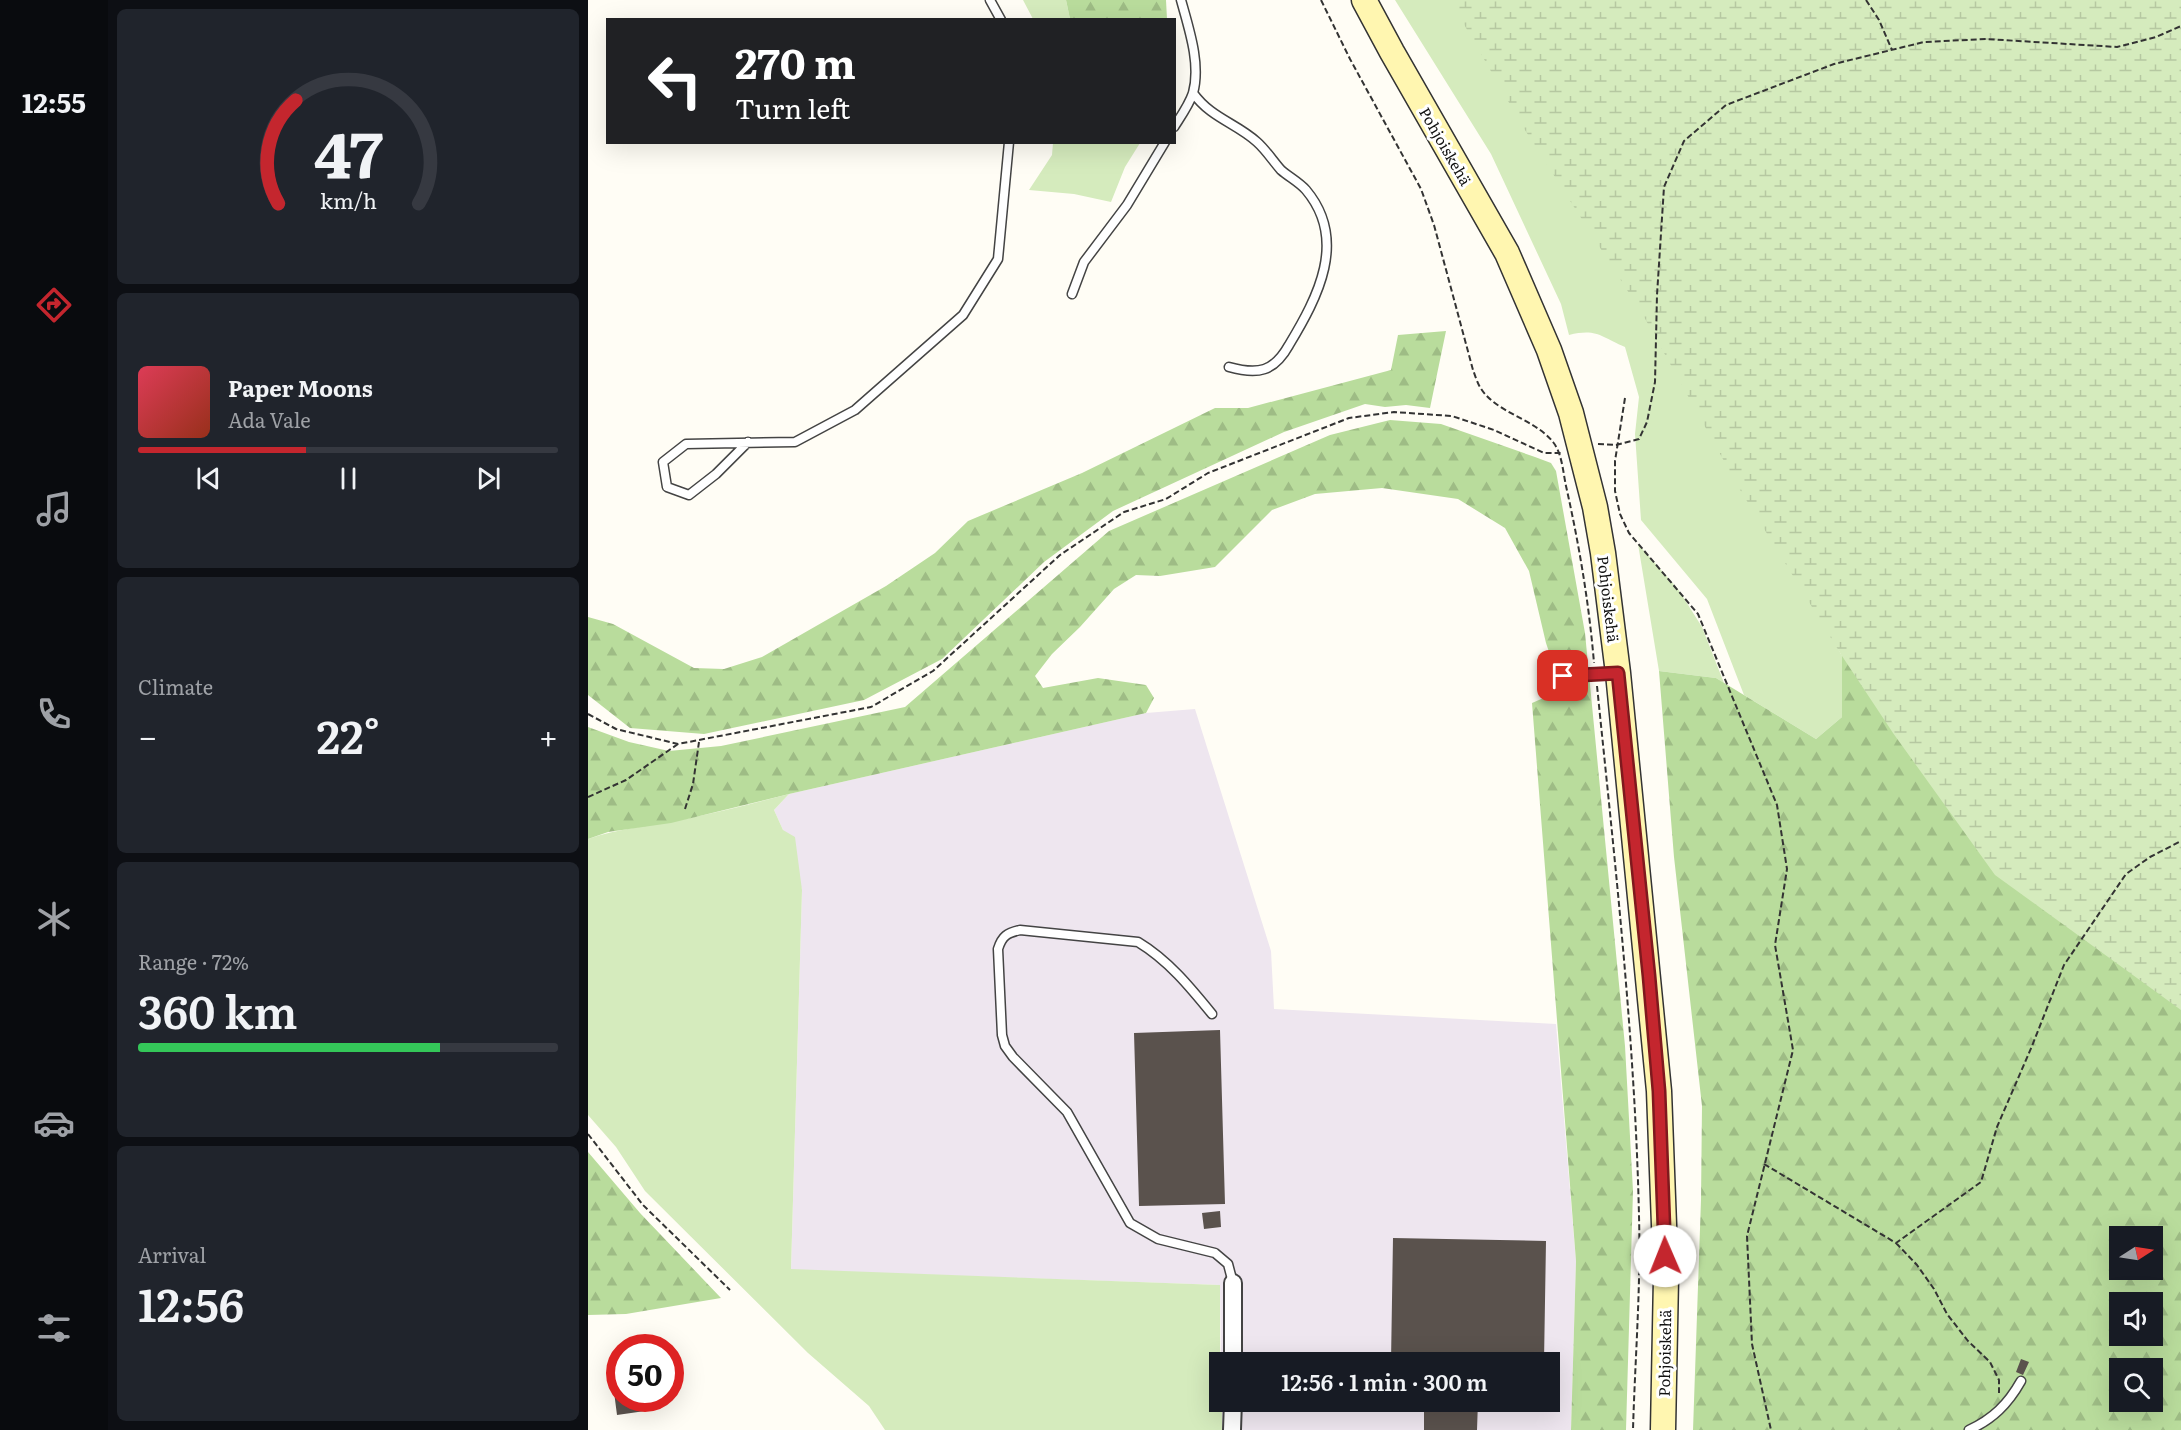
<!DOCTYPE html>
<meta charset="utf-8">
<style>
:root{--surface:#171b24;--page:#20242c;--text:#f1f3f6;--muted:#9ea1a6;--line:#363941;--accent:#c4262e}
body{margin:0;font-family:Literata,serif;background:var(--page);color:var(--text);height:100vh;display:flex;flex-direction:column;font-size:22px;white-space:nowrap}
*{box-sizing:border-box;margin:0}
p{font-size:20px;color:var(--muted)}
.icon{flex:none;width:33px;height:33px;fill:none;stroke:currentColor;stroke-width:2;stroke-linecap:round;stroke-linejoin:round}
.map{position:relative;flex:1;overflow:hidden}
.sheet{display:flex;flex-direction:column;gap:9px;padding:9px;background:#0d0f14;width:480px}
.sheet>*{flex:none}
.hud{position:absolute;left:18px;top:18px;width:570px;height:126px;border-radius:0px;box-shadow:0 6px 24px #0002;background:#202124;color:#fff;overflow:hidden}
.needle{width:39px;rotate:78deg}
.fabs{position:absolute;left:1521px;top:1226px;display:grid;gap:12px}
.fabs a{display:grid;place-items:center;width:54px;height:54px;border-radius:0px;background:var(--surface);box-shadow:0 6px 24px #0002;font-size:30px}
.speed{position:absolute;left:18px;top:1334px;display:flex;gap:12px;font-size:30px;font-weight:700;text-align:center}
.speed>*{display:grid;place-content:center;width:78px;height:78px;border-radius:50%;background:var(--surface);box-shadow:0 6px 24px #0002;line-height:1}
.speed .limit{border:9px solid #d22;background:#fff;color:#111}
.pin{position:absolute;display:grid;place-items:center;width:51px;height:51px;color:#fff;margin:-26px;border-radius:12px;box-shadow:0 3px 9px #0006}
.me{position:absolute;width:66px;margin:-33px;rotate:359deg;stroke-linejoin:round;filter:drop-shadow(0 0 4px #0008)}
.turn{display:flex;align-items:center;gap:21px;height:126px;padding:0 30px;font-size:27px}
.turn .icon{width:78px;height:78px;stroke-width:2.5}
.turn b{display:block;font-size:42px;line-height:51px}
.big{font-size:45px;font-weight:600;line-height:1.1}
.sheet .card{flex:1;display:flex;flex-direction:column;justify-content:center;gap:9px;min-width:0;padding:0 21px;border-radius:9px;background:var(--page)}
.sheet .dial{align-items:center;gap:0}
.dial svg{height:156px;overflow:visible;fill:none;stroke:var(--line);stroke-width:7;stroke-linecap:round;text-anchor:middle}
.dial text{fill:var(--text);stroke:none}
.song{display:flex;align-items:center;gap:18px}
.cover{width:72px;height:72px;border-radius:9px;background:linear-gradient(135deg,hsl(350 70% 55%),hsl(10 70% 35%))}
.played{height:6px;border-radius:3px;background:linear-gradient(90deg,var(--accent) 40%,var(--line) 40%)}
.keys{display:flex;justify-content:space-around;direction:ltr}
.heat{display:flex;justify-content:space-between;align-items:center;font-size:33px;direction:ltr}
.charge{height:9px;border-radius:4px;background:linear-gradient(90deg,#34c759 72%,var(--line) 0)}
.trip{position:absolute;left:621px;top:1352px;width:351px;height:60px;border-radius:0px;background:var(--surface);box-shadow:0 6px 24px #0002;font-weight:600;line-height:60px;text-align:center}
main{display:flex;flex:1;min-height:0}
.tabs{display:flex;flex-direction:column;width:108px;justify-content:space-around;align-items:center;background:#090b0e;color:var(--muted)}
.tabs .icon{width:42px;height:42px}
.tabs .current{color:var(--accent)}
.tabs b{font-size:27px;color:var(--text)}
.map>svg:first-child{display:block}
.industrial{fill:#eee6ef}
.grass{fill:#d5ebbd}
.forest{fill:url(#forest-firs);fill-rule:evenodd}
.wetland{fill:url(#wetland-marsh)}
.building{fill:#5a524d}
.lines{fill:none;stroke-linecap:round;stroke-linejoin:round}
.service-casing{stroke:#444;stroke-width:11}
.minor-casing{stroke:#444;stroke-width:20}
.secondary-casing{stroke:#333;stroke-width:27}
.path{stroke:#333;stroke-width:2;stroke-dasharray:6 3;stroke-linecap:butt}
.service{stroke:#fff;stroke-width:8}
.minor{stroke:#fff;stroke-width:16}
.secondary{stroke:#fff6b0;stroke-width:24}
.route-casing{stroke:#7f191e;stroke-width:15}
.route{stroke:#c4262e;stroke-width:10}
.labels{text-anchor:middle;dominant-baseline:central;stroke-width:6;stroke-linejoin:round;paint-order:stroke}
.street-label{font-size:15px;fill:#111;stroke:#fff}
</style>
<main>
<nav class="tabs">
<b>12:55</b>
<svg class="icon current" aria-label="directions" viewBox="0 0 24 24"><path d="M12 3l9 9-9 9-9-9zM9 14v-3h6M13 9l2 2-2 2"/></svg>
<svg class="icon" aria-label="music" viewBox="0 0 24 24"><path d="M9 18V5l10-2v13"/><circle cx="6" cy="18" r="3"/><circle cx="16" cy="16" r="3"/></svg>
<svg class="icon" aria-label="phone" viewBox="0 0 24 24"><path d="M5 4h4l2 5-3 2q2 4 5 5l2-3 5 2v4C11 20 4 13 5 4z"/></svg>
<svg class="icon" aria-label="climate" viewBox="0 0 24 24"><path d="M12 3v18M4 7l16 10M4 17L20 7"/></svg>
<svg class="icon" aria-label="car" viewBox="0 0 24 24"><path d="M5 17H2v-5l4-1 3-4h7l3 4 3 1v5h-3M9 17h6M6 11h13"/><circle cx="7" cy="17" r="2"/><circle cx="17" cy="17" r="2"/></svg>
<svg class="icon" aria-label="filters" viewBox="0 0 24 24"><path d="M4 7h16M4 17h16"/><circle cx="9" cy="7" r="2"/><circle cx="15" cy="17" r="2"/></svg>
</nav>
<section class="sheet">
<div class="card dial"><svg viewBox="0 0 100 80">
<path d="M14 69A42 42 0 1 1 86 69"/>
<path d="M14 69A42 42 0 0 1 23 16" stroke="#c4262e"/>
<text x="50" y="56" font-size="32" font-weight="700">47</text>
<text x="50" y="72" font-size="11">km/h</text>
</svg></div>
<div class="card">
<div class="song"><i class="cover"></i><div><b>Paper Moons</b><p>Ada Vale</p></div></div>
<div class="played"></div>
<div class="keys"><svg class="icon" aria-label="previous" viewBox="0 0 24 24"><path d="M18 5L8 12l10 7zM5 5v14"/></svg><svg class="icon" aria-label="pause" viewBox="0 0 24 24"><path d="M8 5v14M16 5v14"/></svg><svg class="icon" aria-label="next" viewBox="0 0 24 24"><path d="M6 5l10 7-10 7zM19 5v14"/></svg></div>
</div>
<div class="card"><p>Climate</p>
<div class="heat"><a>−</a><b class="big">22°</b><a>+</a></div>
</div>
<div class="card"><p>Range · 72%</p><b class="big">360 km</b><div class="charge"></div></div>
<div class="card"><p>Arrival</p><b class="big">12:56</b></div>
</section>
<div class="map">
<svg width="1593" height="1430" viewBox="0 0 1593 1430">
<defs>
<pattern id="forest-firs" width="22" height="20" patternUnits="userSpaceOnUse" patternTransform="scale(1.5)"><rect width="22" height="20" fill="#b9dc9c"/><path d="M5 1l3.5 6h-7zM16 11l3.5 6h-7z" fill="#9ebc85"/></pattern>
<pattern id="wetland-marsh" width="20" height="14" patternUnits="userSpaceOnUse" patternTransform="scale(1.5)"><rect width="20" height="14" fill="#d5ebbd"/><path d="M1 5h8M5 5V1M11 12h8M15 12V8" fill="none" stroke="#b6c8a1"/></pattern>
</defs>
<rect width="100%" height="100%" fill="#fffdf5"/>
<path class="industrial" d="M607,709L683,951L686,1009L968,1024L988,1261L983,1430H634V1401H962V1362H633L632,1285L203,1270L214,890L195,830L186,810L201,794L558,713Z"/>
<path class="grass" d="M435,0H478L482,19H445Z
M807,0H898L1254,656V717L1228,739L1156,695L1119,599L1053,520L1047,434L1051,397L1037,347C1013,337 1009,328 981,335L973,304L903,154Z
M465,143L466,142L552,143L537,167L523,202L486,194L441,190L464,155Z
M1050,544L1090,589L1114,627L1136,683L1128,678L1071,671Z
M201,794L186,810L195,830L207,837L214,890L203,1269L632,1285V1401H634V1430H297L281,1406L220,1353L57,1191L28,1147L0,1115V839C31,828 64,826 97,819C132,812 167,803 201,794Z"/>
<path class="forest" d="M478,0H578L579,19H482Z
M1593,0V1430H1105L1113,1200L1114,1106L1086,857L1071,671L1128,678L1228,739L1254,717V656L1211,547ZM1532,1236H1564V1269H1532ZM1532,1302H1564V1335H1532ZM1532,1368H1564V1401H1532Z
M858,331L842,408L818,405L797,407L777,404L696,432L525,511L456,562L354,659L276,700L116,734L42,728L0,695V617L25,624L106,668L136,669L174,657L298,586L347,553L380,521L494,473L627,408H660L803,370L810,335Z
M802,420L853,424L947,457L963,463L968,471L997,633L1037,1046L1045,1191L1038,1430H983L988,1261L944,703L974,690L958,643L941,571L917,528L870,499L794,488L727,494L684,510L627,567L572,576L548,575L526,589L492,627L464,654L447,676L455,688L510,678L558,685L566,698L558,713L201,794L83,823L20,832L0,839V727L41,742L81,751L133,746L317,707L521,531L742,435Z
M0,1152L52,1213L133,1298L38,1314L0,1315Z"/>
<path class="wetland" d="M862,0H1593V1010L1407,875L1305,733L1254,656L1151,488L1055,315L935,127Z"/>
<path class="building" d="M632,1030L637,1204L551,1206L546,1033Z
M632,1211L633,1227L616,1229L614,1213Z
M805,1238L958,1241L956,1362H803Z
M1433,1359L1441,1362L1435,1375L1428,1372Z
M32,1360V1398H55L57,1411L29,1415L22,1361Z
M836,1401H890L889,1430H836Z"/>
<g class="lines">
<defs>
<path id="service" d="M402,0L413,20
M605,93C623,118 648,123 669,142C678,150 685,161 693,170C701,177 711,182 718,190C760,240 730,297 701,345C686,372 670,375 641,367
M586,127C593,116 601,105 605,93C613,64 601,29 593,0
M484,294L496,262L539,205L577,142
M160,442L128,474L101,495L79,487L75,462L98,444L207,442L267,410L375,315L410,259L421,142
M959,678L1027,673
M624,1014C602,987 580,960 550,942L432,930C419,933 414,936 410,949L414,1035L417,1046L425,1057L479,1112L542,1223L570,1239L627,1253L640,1264L645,1283
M1381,1430C1405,1419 1420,1404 1433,1381"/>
<path id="minor" d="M645,1362V1283
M644,1430L645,1401"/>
<path id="secondary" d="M776,0L804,52L919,253L961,350L983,413L1007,507L1015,553L1030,673L1071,1091L1078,1278L1075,1430"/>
</defs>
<use href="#service" class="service-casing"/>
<use href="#minor" class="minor-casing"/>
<use href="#secondary" class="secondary-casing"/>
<path class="path" d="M733,0L762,59L833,189L846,225L885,370C887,375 889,382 892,387C907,413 946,418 965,442C974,453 975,472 978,486C991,544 1001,603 1006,663
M1278,0L1291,20L1304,50
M1037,398L1027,461V491L1032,514L1041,533L1110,614L1189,805L1199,869L1187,945L1205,1050L1159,1236L1164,1344L1183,1430
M1010,444L1028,445L1051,439L1059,422L1067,382L1069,295L1076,187L1096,141L1138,105L1246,64L1336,42L1398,39L1529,47L1568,37L1593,26
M1009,686C1027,863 1047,1039 1051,1216C1053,1287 1047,1359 1045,1430
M0,714L28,729L90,744L283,707L345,671L472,555L536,512L578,499L620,473L761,418L806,412L864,416L906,430L956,453H973
M0,797L38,780L90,744
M97,809L105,784L111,742
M0,1134L55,1205L142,1290
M1176,1164L1308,1243L1393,1182L1409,1127L1444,1046L1476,965L1538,874L1562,857L1593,841
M1308,1243L1329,1265L1346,1289L1359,1314L1380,1341L1402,1362L1411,1380V1393"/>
<use href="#service" class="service"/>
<use href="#minor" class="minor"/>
<use href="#secondary" class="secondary"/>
</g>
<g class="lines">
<defs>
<path id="route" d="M975,676L1030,673L1061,976L1071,1091L1077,1256"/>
</defs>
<use href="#route" class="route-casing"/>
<use href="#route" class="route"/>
</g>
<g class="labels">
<g class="street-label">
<text transform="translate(858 146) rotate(60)">Pohjoiskehä</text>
<text transform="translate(1021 599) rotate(83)">Pohjoiskehä</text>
<text transform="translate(1076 1353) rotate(-89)">Pohjoiskehä</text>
</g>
</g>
</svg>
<div class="fabs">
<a><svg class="needle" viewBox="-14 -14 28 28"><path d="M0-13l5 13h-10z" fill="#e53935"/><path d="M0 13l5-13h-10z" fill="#9ea1a6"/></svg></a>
<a><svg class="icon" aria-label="sound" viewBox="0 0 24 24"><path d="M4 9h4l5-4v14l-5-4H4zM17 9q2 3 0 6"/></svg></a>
<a><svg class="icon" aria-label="search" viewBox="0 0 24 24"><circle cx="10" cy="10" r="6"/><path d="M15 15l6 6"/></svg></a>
</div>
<div class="speed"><div class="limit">50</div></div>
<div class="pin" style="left:975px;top:676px;background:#d93025"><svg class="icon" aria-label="arrive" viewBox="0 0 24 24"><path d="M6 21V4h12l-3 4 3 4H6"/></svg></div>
<svg class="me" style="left:1077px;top:1256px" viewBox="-20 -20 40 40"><circle r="19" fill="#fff"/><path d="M0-13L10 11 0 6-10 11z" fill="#c4262e"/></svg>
<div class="trip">12:56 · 1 min · 300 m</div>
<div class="hud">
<div class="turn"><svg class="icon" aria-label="left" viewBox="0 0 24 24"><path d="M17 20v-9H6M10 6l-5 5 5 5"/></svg><div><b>270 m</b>Turn left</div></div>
</div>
</div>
</main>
